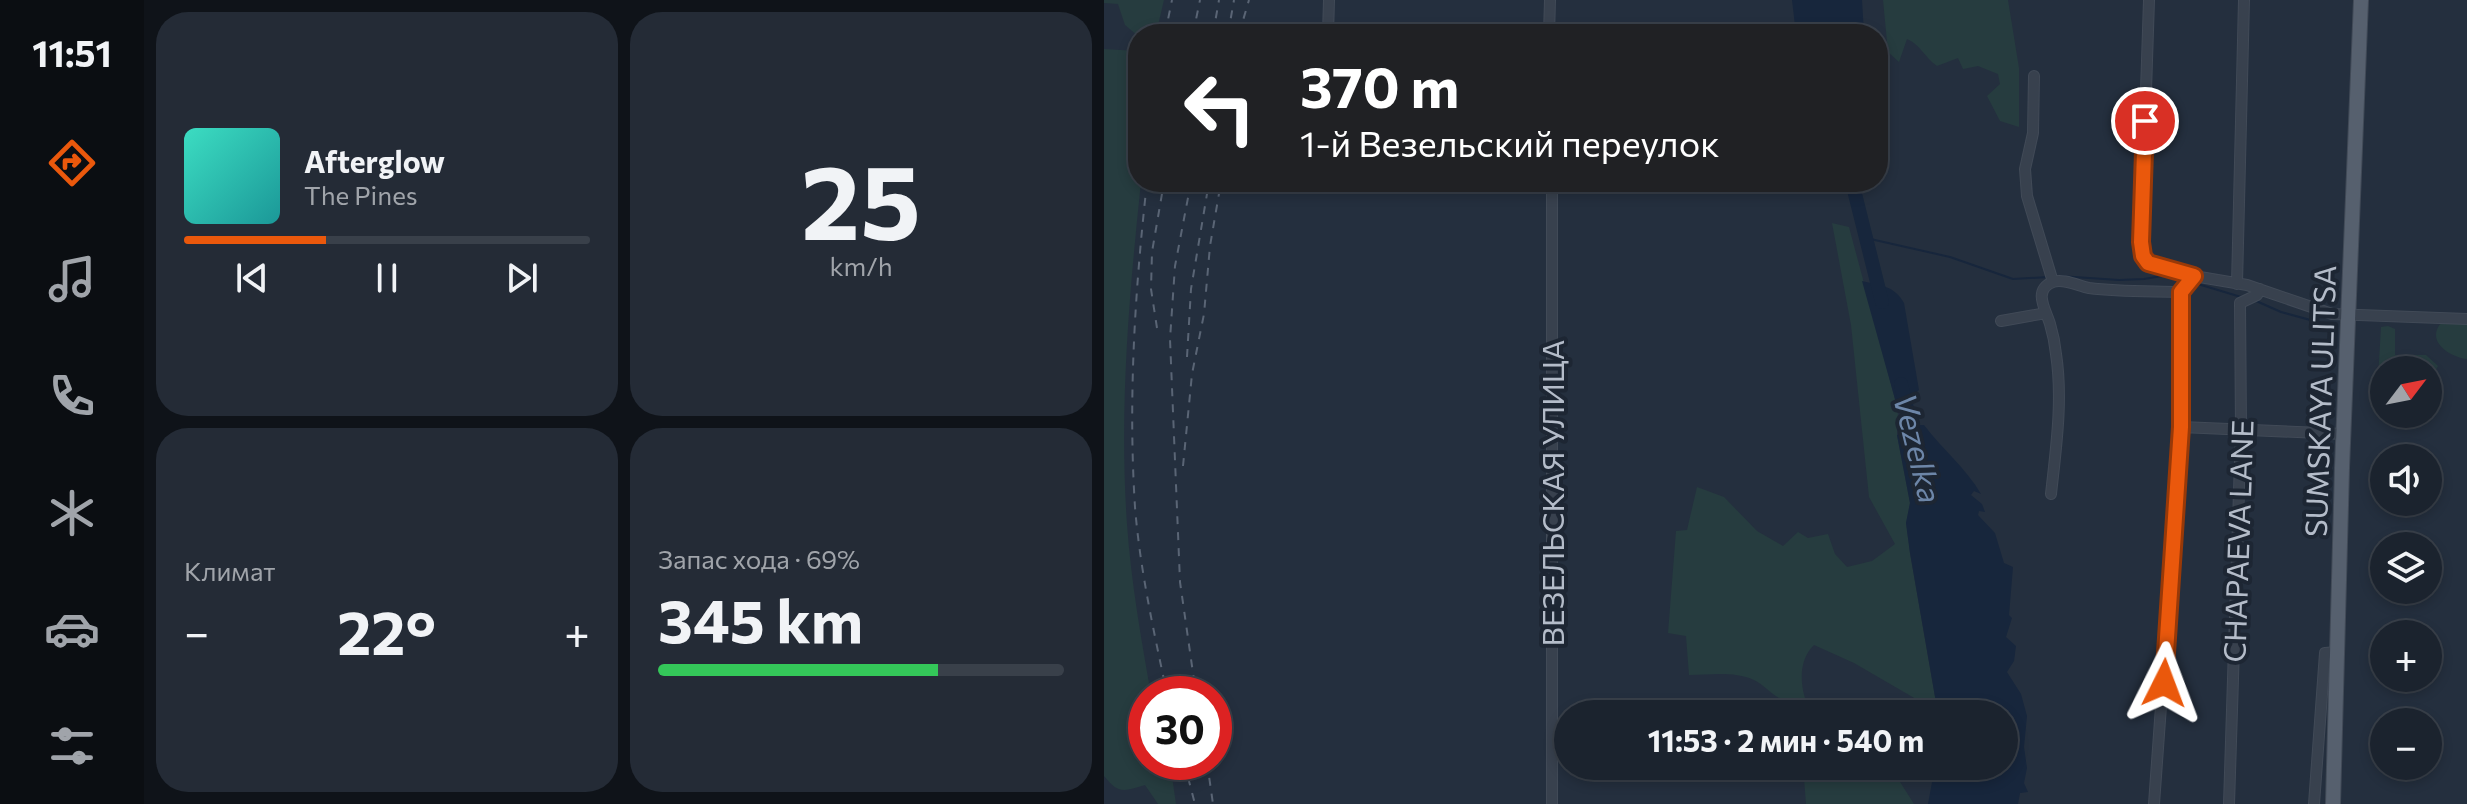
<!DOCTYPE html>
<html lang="ru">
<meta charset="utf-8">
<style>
:root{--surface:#1b232e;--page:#242b36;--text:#f1f3f6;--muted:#a0a4aa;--line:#39404a;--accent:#ea580c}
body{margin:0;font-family:Commissioner,sans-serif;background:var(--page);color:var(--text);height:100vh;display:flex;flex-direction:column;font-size:30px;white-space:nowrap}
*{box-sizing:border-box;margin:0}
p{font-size:26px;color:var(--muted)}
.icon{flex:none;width:44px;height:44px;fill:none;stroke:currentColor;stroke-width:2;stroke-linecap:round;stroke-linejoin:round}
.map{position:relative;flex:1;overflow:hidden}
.details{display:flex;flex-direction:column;gap:12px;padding:12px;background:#0f1319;width:960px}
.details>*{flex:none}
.guide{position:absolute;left:24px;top:24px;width:760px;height:168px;border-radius:32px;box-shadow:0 4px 12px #0003,0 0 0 2px var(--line);background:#202124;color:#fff;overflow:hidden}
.needle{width:52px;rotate:58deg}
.controls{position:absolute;left:1266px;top:356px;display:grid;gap:16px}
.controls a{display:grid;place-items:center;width:72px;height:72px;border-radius:50%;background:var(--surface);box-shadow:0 4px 12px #0003,0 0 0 2px var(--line);font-size:40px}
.speed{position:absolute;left:24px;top:676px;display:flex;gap:16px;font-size:40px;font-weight:700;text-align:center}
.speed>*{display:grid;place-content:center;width:104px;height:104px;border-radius:50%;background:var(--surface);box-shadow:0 4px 12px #0003,0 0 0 2px var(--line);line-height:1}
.speed .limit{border:12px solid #d22;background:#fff;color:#111}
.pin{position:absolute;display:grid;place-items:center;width:68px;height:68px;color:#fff;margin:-34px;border:4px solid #fff;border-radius:50%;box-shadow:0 2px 8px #0007}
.me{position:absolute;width:88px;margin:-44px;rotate:3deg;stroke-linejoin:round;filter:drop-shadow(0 0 6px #0008)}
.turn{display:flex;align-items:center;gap:28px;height:168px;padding:0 40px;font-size:36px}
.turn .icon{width:104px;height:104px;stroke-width:2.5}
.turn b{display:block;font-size:56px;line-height:68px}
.big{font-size:60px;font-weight:700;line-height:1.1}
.details .card{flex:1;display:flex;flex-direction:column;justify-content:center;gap:12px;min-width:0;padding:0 28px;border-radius:32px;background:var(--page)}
.details .dial{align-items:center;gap:0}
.dial b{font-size:104px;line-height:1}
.song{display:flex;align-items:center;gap:24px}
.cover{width:96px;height:96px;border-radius:12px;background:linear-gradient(135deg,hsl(170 70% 55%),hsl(180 70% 35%))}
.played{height:8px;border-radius:4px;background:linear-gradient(90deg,var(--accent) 35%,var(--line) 35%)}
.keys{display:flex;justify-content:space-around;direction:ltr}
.heat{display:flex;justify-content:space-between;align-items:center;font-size:44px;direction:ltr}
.charge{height:12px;border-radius:6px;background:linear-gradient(90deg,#34c759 69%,var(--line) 0)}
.details .tiles{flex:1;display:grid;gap:12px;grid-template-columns:repeat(2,1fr)}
.trip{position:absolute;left:450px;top:700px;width:464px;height:80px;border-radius:40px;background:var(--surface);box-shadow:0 4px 12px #0003,0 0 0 2px var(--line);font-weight:700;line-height:80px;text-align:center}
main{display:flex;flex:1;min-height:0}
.tab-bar{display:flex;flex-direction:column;width:144px;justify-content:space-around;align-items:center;background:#0b0e12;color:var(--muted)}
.tab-bar .icon{width:56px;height:56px}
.tab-bar .current{color:var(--accent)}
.tab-bar b{font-size:36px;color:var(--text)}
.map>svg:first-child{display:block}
.green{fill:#263c3f}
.water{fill:#17263c}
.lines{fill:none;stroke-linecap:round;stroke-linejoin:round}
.stream{stroke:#17263c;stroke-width:2}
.river{stroke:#17263c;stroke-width:14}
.minor-casing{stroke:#414a57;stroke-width:12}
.major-casing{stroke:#414a57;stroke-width:16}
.minor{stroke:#38414e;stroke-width:10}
.major{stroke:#56606e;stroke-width:14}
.rail{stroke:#5a6575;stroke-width:2;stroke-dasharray:8 8;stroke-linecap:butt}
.route-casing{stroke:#983908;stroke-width:20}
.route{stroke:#ea580c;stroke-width:14}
.labels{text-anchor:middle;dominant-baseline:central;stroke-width:8;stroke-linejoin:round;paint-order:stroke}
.street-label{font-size:30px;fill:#b4bcc9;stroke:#1d2633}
.water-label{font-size:32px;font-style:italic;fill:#6d86a8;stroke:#1d2633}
</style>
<main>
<nav class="tab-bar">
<b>11:51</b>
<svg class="icon current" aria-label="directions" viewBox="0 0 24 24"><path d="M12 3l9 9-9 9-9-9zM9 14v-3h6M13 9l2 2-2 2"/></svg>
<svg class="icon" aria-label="music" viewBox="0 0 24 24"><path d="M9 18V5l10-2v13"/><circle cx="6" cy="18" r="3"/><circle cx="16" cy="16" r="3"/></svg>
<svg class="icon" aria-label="phone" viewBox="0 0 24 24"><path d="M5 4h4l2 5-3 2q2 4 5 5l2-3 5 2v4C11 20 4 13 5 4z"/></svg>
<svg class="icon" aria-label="climate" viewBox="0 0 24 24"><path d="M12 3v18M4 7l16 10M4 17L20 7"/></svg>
<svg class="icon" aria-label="car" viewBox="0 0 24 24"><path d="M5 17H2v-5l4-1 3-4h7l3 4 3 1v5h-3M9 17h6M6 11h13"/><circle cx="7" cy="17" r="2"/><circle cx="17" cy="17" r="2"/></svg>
<svg class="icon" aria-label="filters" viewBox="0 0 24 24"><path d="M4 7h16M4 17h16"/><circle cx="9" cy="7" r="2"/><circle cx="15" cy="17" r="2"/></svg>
</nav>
<section class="details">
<div class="tiles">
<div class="card">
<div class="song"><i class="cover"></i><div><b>Afterglow</b><p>The Pines</p></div></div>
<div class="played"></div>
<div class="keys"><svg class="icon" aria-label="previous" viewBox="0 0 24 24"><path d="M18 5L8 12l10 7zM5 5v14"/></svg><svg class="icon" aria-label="pause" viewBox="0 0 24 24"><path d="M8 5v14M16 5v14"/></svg><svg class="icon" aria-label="next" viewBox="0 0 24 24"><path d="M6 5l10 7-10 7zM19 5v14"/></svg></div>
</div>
<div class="card dial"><b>25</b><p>km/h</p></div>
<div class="card"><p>Климат</p>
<div class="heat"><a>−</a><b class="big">22°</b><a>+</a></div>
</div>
<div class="card"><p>Запас хода · 69%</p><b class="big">345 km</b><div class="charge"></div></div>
</div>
</section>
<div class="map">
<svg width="1363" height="804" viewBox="0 0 1363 804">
<rect width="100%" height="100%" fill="#242f3e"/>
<path class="green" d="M0,0H60L52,34H34V36L21,25L14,4L0,3Z
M779,0H904L915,68V127L896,121L883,96L896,84L894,74L874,66L859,69L854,58L833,66C820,57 817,45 803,39L795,62L784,52Z
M0,49L34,51V182H37C25,296 15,410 23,524C27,581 37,638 47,694H42V762H66L72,804H54L41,785C20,791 15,795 0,776Z
M728,223L745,227L794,410L793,435L806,503L802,523L806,553L834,714H826L824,706L750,663L710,645C692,662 696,694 708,714H682V701C669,697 662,686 650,680C630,671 606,675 585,675L582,636L564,633L572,531L583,530L593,487L620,497L653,531L679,546L694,532L704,538L724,534L731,554L743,567L768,561L791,544L765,497L747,325Z
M1344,322L1363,323V359C1347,357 1321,342 1337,323Z
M1284,326L1291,329V355H1322L1334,366L1324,384V370H1280V381L1274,378L1277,327Z
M699,766H786L810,804H702Z"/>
<path class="water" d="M688,0H758L760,34H692Z
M758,281C776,285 791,286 800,303L815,390L794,410Z
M808,425H820C838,449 862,468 877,494L870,491L867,495L878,504L881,512L875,511L874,515L891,533L900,563L909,567L905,615L908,618L902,637L912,646L910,661L903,672L917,694L923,716L920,747L923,768L920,783L924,792L916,793L914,804H824L831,766H900V714H834L806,553L802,523L806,503L793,435Z"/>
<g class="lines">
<path class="stream" d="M762,238L846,257L909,279L945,277
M955,276L1015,280L1040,279L1064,275L1137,297
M1150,300L1177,312L1221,324"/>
<path class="river" d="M748,182L778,302
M797,384L811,442"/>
<defs>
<path id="minor" d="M1045,0L1037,242L1039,256L1044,263L1090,276L1143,285L1228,314L1363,319
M224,34L225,0
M445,34L446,0
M930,76L929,133L921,169L923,196L949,282
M1133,284L1140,0
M897,321L942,313
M1077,427L1239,434
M947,494C952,448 959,400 952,354C951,344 949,334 946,324C942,310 928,290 949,282C959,278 975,286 985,288C1015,292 1046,291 1077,292
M448,804V182
M1050,804L1077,427V292
M1125,804L1137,429L1136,303L1153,295L1156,289
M1210,804L1221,653L1233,652"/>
<path id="major" d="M1229,804L1238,468L1257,0"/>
</defs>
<use href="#minor" class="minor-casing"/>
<use href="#major" class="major-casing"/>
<use href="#minor" class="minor"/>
<use href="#major" class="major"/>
<path class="rail" d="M61,34L68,0
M89,34L96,0
M109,34L115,0
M124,34L130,0
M135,34L145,0
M43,182C31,290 24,398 31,507C36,570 50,632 63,694
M87,182L71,266L66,339L76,582L92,694
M53,328L47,289L48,252L60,182
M83,357L87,289L105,182
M79,466L88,374L100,314L106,246L117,182
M80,762L91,804
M103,762L109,804"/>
</g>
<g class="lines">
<defs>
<path id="route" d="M1041,121L1037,242L1039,256L1044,263L1090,276L1077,292V427L1060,683"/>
</defs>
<use href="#route" class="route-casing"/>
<use href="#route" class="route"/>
</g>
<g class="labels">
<g class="street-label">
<text transform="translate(1215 401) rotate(-88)">SUMSKAYA ULITSA</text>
<text transform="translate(447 493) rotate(-90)">ВЕЗЕЛЬСКАЯ УЛИЦА</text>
<text transform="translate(1133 541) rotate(-88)">CHAPAEVA LANE</text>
</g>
<g class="water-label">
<text transform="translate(815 448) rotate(76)">Vezelka</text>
</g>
</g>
</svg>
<div class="controls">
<a><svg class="needle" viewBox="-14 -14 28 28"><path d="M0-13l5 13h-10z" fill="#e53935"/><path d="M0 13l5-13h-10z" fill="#a0a4aa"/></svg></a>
<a><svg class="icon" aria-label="sound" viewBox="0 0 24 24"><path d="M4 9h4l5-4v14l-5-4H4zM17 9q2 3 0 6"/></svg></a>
<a><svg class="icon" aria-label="layers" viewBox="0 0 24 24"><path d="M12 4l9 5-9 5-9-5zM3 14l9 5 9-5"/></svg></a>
<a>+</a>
<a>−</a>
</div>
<div class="speed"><div class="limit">30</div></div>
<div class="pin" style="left:1041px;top:121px;background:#d93025"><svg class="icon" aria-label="arrive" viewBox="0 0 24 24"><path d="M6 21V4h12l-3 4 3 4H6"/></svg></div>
<svg class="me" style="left:1060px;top:683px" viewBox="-20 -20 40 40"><path d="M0-17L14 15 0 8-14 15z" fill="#ea580c" stroke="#fff" stroke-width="4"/></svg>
<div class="trip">11:53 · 2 мин · 540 m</div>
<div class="guide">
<div class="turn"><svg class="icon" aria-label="left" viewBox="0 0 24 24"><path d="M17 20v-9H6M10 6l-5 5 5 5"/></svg><div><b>370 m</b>1-й Везельский переулок</div></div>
</div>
</div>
</main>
